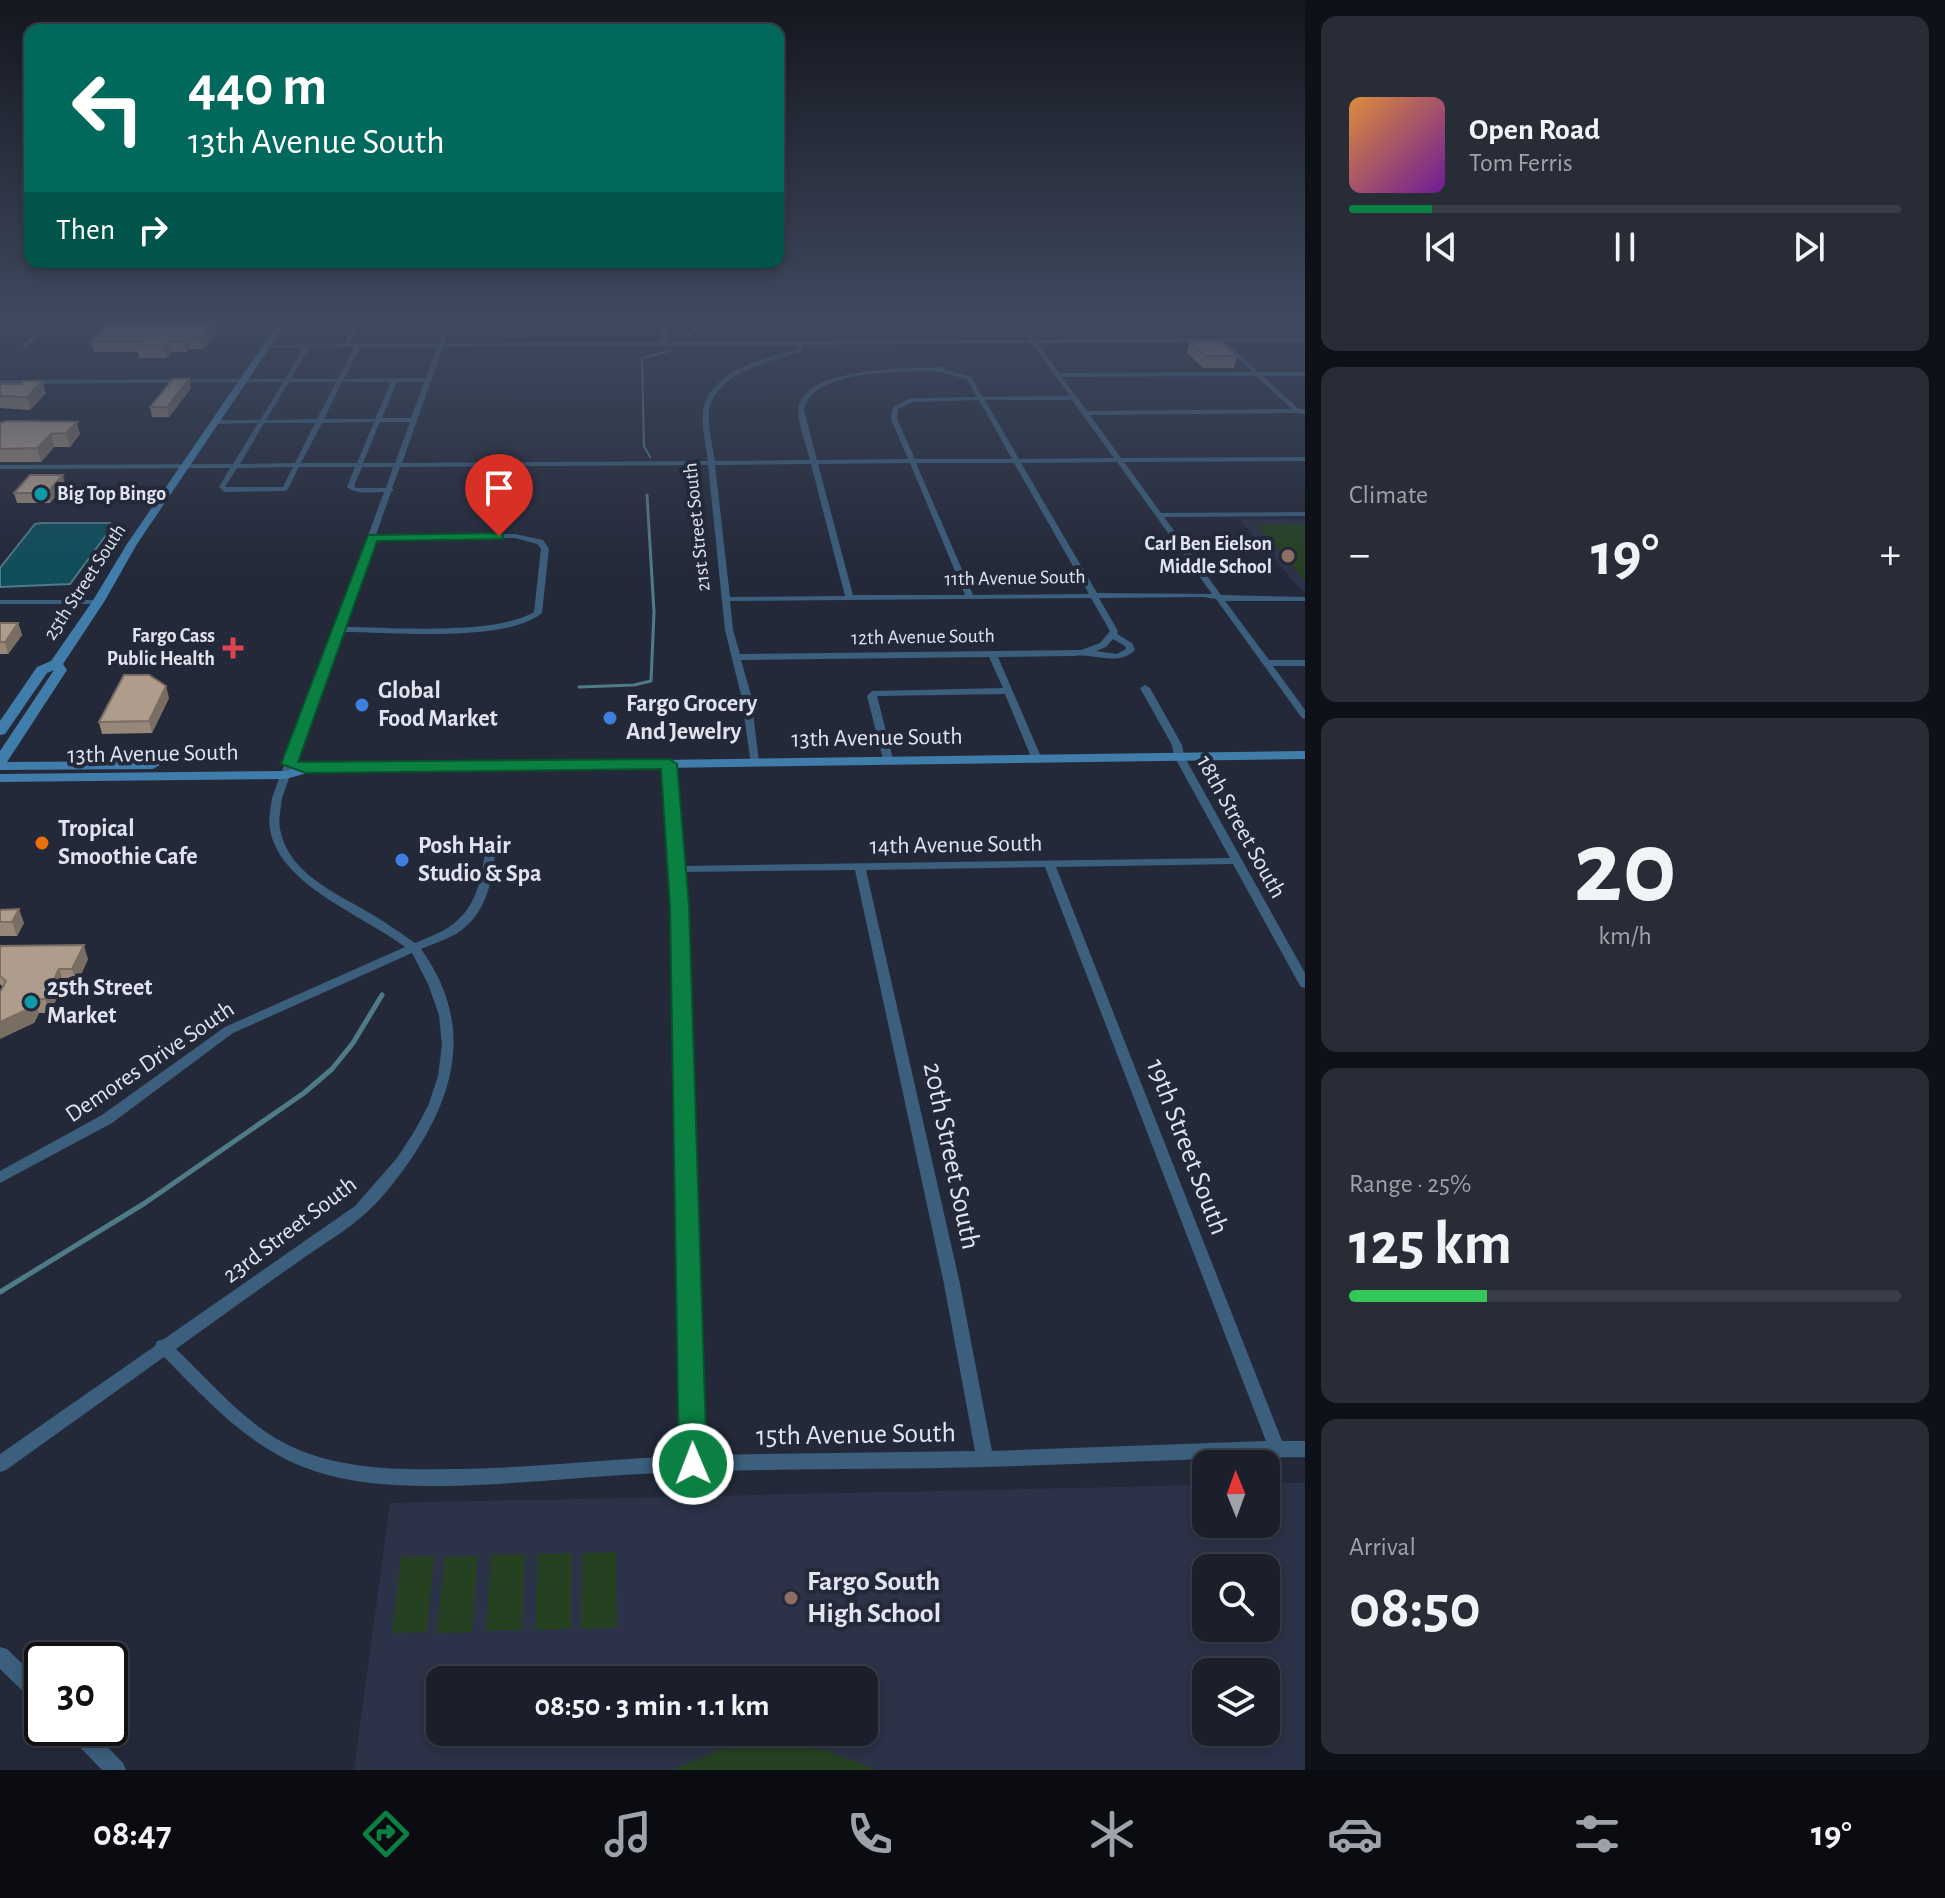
<!DOCTYPE html>
<meta charset="utf-8">
<style>
:root{--surface:#1b1f2b;--page:#282c37;--text:#f1f3f6;--muted:#a0a2a9;--line:#393d47;--accent:#0b8043}
body{margin:0;font-family:"Alegreya Sans",sans-serif;background:var(--page);color:var(--text);height:100vh;display:flex;flex-direction:column;font-size:30px;white-space:nowrap}
*{box-sizing:border-box;margin:0}
p{font-size:26px;color:var(--muted)}
.icon{flex:none;width:44px;height:44px;fill:none;stroke:currentColor;stroke-width:2;stroke-linecap:round;stroke-linejoin:round}
.map{position:relative;flex:1;overflow:hidden}
.drawer{display:flex;flex-direction:column;gap:16px;padding:16px;background:#0f1118;width:640px}
.drawer>*{flex:none}
.top-card{position:absolute;left:24px;top:24px;width:760px;height:244px;border-radius:16px;box-shadow:0 4px 12px #0003,0 0 0 2px var(--line);background:#00695c;color:#fff;overflow:hidden}
.needle{width:52px;rotate:359deg}
.buttons{position:absolute;left:1192px;top:1450px;display:grid;gap:16px}
.buttons a{display:grid;place-items:center;width:88px;height:88px;border-radius:16px;background:var(--surface);box-shadow:0 4px 12px #0003,0 0 0 2px var(--line);font-size:40px}
.speed{position:absolute;left:24px;top:1642px;display:flex;gap:16px;font-size:40px;font-weight:700;text-align:center}
.speed>*{display:grid;place-content:center;width:104px;height:104px;border-radius:50%;background:var(--surface);box-shadow:0 4px 12px #0003,0 0 0 2px var(--line);line-height:1}
.speed .limit{border:4px solid #111;border-radius:12px;background:#fff;color:#111}
.pin{position:absolute;display:grid;place-items:center;width:68px;height:68px;color:#fff;margin:-82px -34px;border-radius:50% 50% 50% 0;rotate:-45deg;box-shadow:0 0 8px #0007}
.pin .icon{rotate:45deg}
.me{position:absolute;width:88px;margin:-44px;rotate:359deg;stroke-linejoin:round;filter:drop-shadow(0 0 6px #0008)}
.turn{display:flex;align-items:center;gap:28px;height:168px;padding:0 32px;font-size:36px}
.turn .icon{width:104px;height:104px;stroke-width:2.5}
.turn b{display:block;font-size:56px;line-height:68px}
.then{display:flex;align-items:center;height:76px;padding:0 32px;background:#0003;gap:16px;font-size:30px}
.big{font-size:60px;font-weight:600;line-height:1.1}
.drawer .card{flex:1;display:flex;flex-direction:column;justify-content:center;gap:12px;min-width:0;padding:0 28px;border-radius:16px;background:var(--page)}
.drawer .dial{align-items:center;gap:0}
.dial b{font-size:104px;line-height:1}
.song{display:flex;align-items:center;gap:24px}
.cover{width:96px;height:96px;border-radius:12px;background:linear-gradient(135deg,hsl(30 70% 55%),hsl(280 70% 35%))}
.played{height:8px;border-radius:4px;background:linear-gradient(90deg,var(--accent) 15%,var(--line) 15%)}
.keys{display:flex;justify-content:space-around;direction:ltr}
.heat{display:flex;justify-content:space-between;align-items:center;font-size:44px;direction:ltr}
.charge{height:12px;border-radius:6px;background:linear-gradient(90deg,#34c759 25%,var(--line) 0)}
.trip{position:absolute;left:426px;top:1666px;width:452px;height:80px;border-radius:16px;background:var(--surface);box-shadow:0 4px 12px #0003,0 0 0 2px var(--line);font-weight:600;line-height:80px;text-align:center}
.dock{display:flex;height:128px;justify-content:space-around;align-items:center;background:#0b0c11;color:var(--muted)}
.dock .icon{width:56px;height:56px}
.dock .active{color:var(--accent)}
.dock b{font-size:36px;color:var(--text)}
main{display:flex;flex:1;min-height:0}
.map>svg:first-child{display:block}
.built{fill:#2c3247;fill-rule:evenodd}
.green{fill:#254122}
.water{fill:#104d5b;stroke:#4f7a87;stroke-width:2}
.lines{fill:none;stroke-linecap:round;stroke-linejoin:round}
.stream-far2{stroke:#4f7a87;stroke-width:2}
.stream-far1{stroke:#4f7a87;stroke-width:3}
.stream{stroke:#4f7a87;stroke-width:5}
.street{fill:#3b5f7c;fill-rule:evenodd}
.secondary{fill:#417daa;fill-rule:evenodd}
.wall{fill:#968779}
.shaded-wall{fill:#7a6e63}
.building{fill:#ae9d8d;stroke:#7a6e63;stroke-width:2}
.route{fill:#0b8043;stroke:#07532c;stroke-width:2}
.culture-dot{fill:#0f9aa8;stroke:#242939;stroke-width:3}
.education-dot{fill:#8d6e63;stroke:#242939;stroke-width:3}
.health-dot{fill:#e0444e;stroke:#242939;stroke-width:3}
.shop-dot{fill:#3f7fe0;stroke:#242939;stroke-width:3}
.food-dot{fill:#e8710a;stroke:#242939;stroke-width:3}
.labels{text-anchor:middle;dominant-baseline:central;stroke-width:8;stroke-linejoin:round;paint-order:stroke}
.far-poi-label{font-size:20px;font-weight:bold;fill:#e1e4ef;stroke:#242939;text-anchor:end}
.far-street-label{font-size:20px;fill:#e1e4ef;stroke:#242939}
.poi-label{font-size:24px;font-weight:bold;fill:#e1e4ef;stroke:#242939;text-anchor:start}
.street-label{font-size:24px;fill:#e1e4ef;stroke:#242939}
.near-street-label{font-size:28px;fill:#e1e4ef;stroke:#242939}
.near-poi-label{font-size:28px;font-weight:bold;fill:#e1e4ef;stroke:#242939;text-anchor:start}
</style>
<main>
<div class="map">
<svg width="1305" height="1770" viewBox="0 0 1305 1770">
<rect width="100%" height="100%" fill="#242939"/>
<path class="built" d="M1239,519H1305V592H1303Z
M1266,1483H1305V1770H354L390,1503L1206,1485V1524H1266ZM1206,1568H1266V1628H1206ZM1206,1672H1266V1732H1206ZM440,1680H864V1732H440Z"/>
<path class="green" d="M1305,524V580L1257,525Z
M616,1552L617,1628L581,1629L582,1553Z
M572,1553L571,1629L535,1630L538,1554Z
M525,1554L522,1630L486,1631L491,1555Z
M434,1556L427,1632L392,1633L401,1557Z
M478,1556L472,1632L437,1633L444,1557Z
M766,1743L826,1750L877,1770H672L722,1749Z"/>
<path class="water" d="M42,523H110L112,527L70,584L0,587V568L35,524Z"/>
<g class="lines">
<path class="stream-far2" d="M687,338L700,322
M650,457L644,446L642,358L670,351"/>
<path class="stream-far1" d="M579,687L634,685L651,681L654,612L647,495"/>
<path class="stream" d="M0,1292L145,1203L304,1093L332,1069L353,1043L382,995"/>
<path class="street" d="M48,322H54L26,347H22V345Z
M356,322H362L350,344L439,343L446,322H452L444,343L662,342L661,322H667L668,342L1029,340L1016,322H1022L1035,340L1180,339L1162,322H1168L1186,339L1305,338V342H1226L1259,372H1305V376H1263L1299,409H1305V413L1302,414L1296,413L1090,415L1121,458L1305,457V461L1124,462L1161,513L1305,512V516L1164,517L1221,595L1305,597V601H1225L1269,660H1305V666H1273L1305,710V719L1302,718L1216,599L1204,597L1099,598L1118,631L1117,634L1132,643L1135,650C1117,667 1095,653 1074,656L998,657L1041,757L1039,759H1033L1031,757L1005,694L877,696L893,759L888,762L883,759L867,696L872,691L1003,688L989,657L741,660L751,695L759,762L757,764H751L741,695L725,630L708,465L400,467L392,488L394,490L391,492L376,535L515,534L543,540L549,549L542,613C506,643 389,632 341,632L282,798C281,808 278,820 280,829C288,874 338,894 373,915C388,924 401,933 415,943C426,938 439,934 449,927C478,908 482,876 486,844L491,841L496,844C493,878 488,914 456,934C445,940 432,944 421,949C471,1019 459,1085 415,1153C401,1174 384,1197 365,1214C347,1230 325,1243 305,1257C262,1287 219,1318 176,1349C213,1384 249,1429 297,1449C344,1469 397,1470 447,1469C526,1469 605,1459 684,1456L673,906L664,764L669,761L674,764L682,866L1230,858L1174,756L1172,745L1140,688L1145,685L1150,688L1182,745L1184,756L1305,973V988L1301,987L1299,984L1233,864L1056,867L1282,1441H1305V1457C1198,1458 1092,1464 985,1467C876,1470 767,1468 659,1473C587,1476 515,1485 442,1486C405,1486 364,1485 328,1475C256,1456 214,1407 164,1357L6,1470L0,1472V1454L155,1346L157,1341L164,1339L355,1206L397,1158L414,1132L428,1106L438,1076L442,1045L439,1015L428,984L412,953L233,1033L112,1123L0,1183V1171L102,1115L225,1027L405,947C363,915 279,885 270,829C268,819 271,808 272,798L384,492C371,492 357,495 347,487L355,467H299L288,489L285,491L224,492L219,487L230,468L0,469V465L233,464L258,423L218,424L215,422L218,420H260L283,382L0,384V380L285,379L304,347L267,348L265,345L344,344ZM1220,342L1253,372L1059,373L1037,343ZM1032,343L1070,396L983,397L971,377L945,370L946,369L943,367C910,369 810,366 799,405C795,417 807,447 810,460L715,461C713,448 707,422 709,411C715,373 770,361 800,352L804,345ZM799,345L796,350C763,359 712,369 703,410C701,422 706,447 708,461L402,463L443,347ZM310,347H354L338,379H291ZM360,347H437L426,378L344,379ZM934,371L967,379L977,397L911,398L893,407L891,419L908,459L817,460L804,410C812,369 902,372 934,371ZM1256,376L1292,409L1087,411L1062,377ZM289,382H336L317,419L266,420ZM342,382H391L375,419H324ZM397,382H424L411,418H382ZM979,400L1012,459H915L897,419L898,409L912,402ZM985,400H1072L1114,458L1019,459ZM374,422L357,463H301L322,423ZM380,422H410L395,463H363ZM264,423H315L295,463L240,464ZM1117,462L1212,594L1097,593L1021,463ZM910,463L965,595H853L818,464ZM916,463H1014L1089,594L973,595ZM811,464L845,596L730,597L715,465ZM293,467L283,487H225L237,468ZM362,467H393L386,488H356L354,486ZM515,538L537,544L541,549L534,612C494,636 391,627 343,627L374,539ZM1091,598L1110,631L1100,643L1081,650L740,654L733,630L730,601ZM1113,639L1125,646L1126,649L1117,654L1096,651L1106,647ZM1045,867L1266,1441L992,1451L960,1284L866,870ZM855,870L944,1284L975,1451L701,1455L685,906L682,872Z
M0,600H98L102,602L98,604H0Z
M0,1647L7,1649L42,1683V1706L35,1703L0,1669Z
M65,1728H89L123,1763L126,1770H102L68,1735Z"/>
<path class="secondary" d="M279,322H287L137,544L104,602L63,664L67,670L7,762L153,761L160,765L153,769L0,770V751L54,670L47,673L5,734L0,735V721L37,667L51,661L92,602L127,544Z
M1305,751V759L307,773L286,779L0,782V774L285,771L306,765Z"/>
</g>
<path class="wall" d="M218,331L204,349H189L186,352H171L166,358H139L138,352H94L91,341Z
M1190,341L1237,356L1234,368H1203L1187,353Z
M0,384H21L46,393L30,410L0,408Z
M191,388L169,417H152L150,407Z
M0,423L80,434L70,447H54L41,462H0Z
M65,485L50,503H17L14,493Z
M0,623H18L22,635L8,654H0Z
M169,698L152,733L102,734L99,722Z
M0,910L24,923L17,936H0Z
M0,946L88,959L77,983H64L50,1013H39L34,1023L0,984Z"/>
<path class="shaded-wall" d="M214,322H216L218,331L204,349L201,338Z
M186,338L189,349L186,352L184,341Z
M168,341L171,352L166,358L164,346Z
M189,379L191,388L169,417L167,407Z
M42,381L46,393L30,410L27,397Z
M77,422L80,434L70,447L66,433Z
M51,434L54,447L41,462L37,448Z
M63,475L65,485L50,503L47,493Z
M18,623L22,635L8,654L5,642Z
M166,686L169,698L152,733L149,721Z
M19,909L24,923L17,936L12,922Z
M84,945L88,959L77,983L72,969Z
M59,969L64,983L50,1013L45,999Z
M34,999L39,1013L34,1023L0,1039V1022Z"/>
<path class="building" d="M109,322H214L201,338H186L184,341H168L164,346H137L142,341H91Z
M1190,341H1221L1237,356H1206Z
M173,379H189L167,407H150Z
M24,381H42L27,397L0,396V384H21Z
M8,421L77,422L66,433L51,434L37,448L0,449V423Z
M30,475H63L47,493H14Z
M0,623H18L5,642H0Z
M124,675H149L166,686L149,721L99,722Z
M19,909L12,922H0V910Z
M84,945L72,969H59L45,999H34L28,1009L0,1022V992L6,981L0,976V946Z"/>
<linearGradient id="sky" x2="0" y2="1"><stop stop-color="#14171f"/><stop offset="0.56" stop-color="#3f495f"/><stop offset="1" stop-color="#3f495f" stop-opacity="0"/></linearGradient>
<rect width="1305" height="570" fill="url(#sky)"/>
<path class="route" d="M499,533L503,534V539L377,541L298,762L669,759L677,764L689,906L707,1464L703,1473L693,1477L684,1473L679,1464L670,906L661,769L306,773L281,764L368,535Z"/>
<g class="culture-dot">
<circle cx="41" cy="494" r="8"/>
<circle cx="31" cy="1002" r="8"/>
</g>
<g class="education-dot">
<circle cx="1288" cy="556" r="8"/>
<circle cx="791" cy="1598" r="8"/>
</g>
<path class="health-dot" d="M229 636h8v8h8v8h-8v8h-8v-8h-8v-8h8z"/>
<g class="shop-dot">
<circle cx="362" cy="705" r="8"/>
<circle cx="610" cy="718" r="8"/>
<circle cx="402" cy="860" r="8"/>
</g>
<circle class="food-dot" cx="42" cy="843" r="8"/>
<g class="labels">
<g class="far-poi-label">
<text x="57" y="494" text-anchor="start">Big Top Bingo</text>
<text x="1272" y="544">Carl Ben Eielson<tspan x="1272" dy="23">Middle School</tspan></text>
<text x="215" y="636">Fargo Cass<tspan x="215" dy="23">Public Health</tspan></text>
</g>
<g class="far-street-label">
<text transform="translate(697 527) rotate(-96)">21st Street South</text>
<text transform="translate(1015 578) rotate(-1)">11th Avenue South</text>
<text transform="translate(85 582) rotate(-57)">25th Street South</text>
<text transform="translate(923 637) rotate(-1)">12th Avenue South</text>
</g>
<g class="poi-label">
<text x="378" y="691">Global<tspan x="378" dy="28">Food Market</tspan></text>
<text x="626" y="704">Fargo Grocery<tspan x="626" dy="28">And Jewelry</tspan></text>
<text x="58" y="829">Tropical<tspan x="58" dy="28">Smoothie Cafe</tspan></text>
<text x="418" y="846">Posh Hair<tspan x="418" dy="28">Studio &amp; Spa</tspan></text>
<text x="47" y="988">25th Street<tspan x="47" dy="28">Market</tspan></text>
</g>
<g class="street-label">
<text transform="translate(877 738) rotate(-1)">13th Avenue South</text>
<text transform="translate(153 754) rotate(-1)">13th Avenue South</text>
<text transform="translate(1241 827) rotate(61)">18th Street South</text>
<text transform="translate(956 845) rotate(-1)">14th Avenue South</text>
<text transform="translate(150 1062) rotate(-34)">Demores Drive South</text>
<text transform="translate(290 1230) rotate(-37)">23rd Street South</text>
</g>
<g class="near-street-label">
<text transform="translate(1187 1147) rotate(69)">19th Street South</text>
<text transform="translate(951 1156) rotate(78)">20th Street South</text>
<text transform="translate(856 1435) rotate(-1)">15th Avenue South</text>
</g>
<g class="near-poi-label">
<text x="807" y="1582">Fargo South<tspan x="807" dy="32">High School</tspan></text>
</g>
</g>
</svg>
<div class="buttons">
<a><svg class="needle" viewBox="-14 -14 28 28"><path d="M0-13l5 13h-10z" fill="#e53935"/><path d="M0 13l5-13h-10z" fill="#a0a2a9"/></svg></a>
<a><svg class="icon" aria-label="search" viewBox="0 0 24 24"><circle cx="10" cy="10" r="6"/><path d="M15 15l6 6"/></svg></a>
<a><svg class="icon" aria-label="layers" viewBox="0 0 24 24"><path d="M12 4l9 5-9 5-9-5zM3 14l9 5 9-5"/></svg></a>
</div>
<div class="speed"><div class="limit">30</div></div>
<div class="pin" style="left:499px;top:536px;background:#d93025"><svg class="icon" aria-label="arrive" viewBox="0 0 24 24"><path d="M6 21V4h12l-3 4 3 4H6"/></svg></div>
<svg class="me" style="left:693px;top:1464px" viewBox="-20 -20 40 40"><circle r="17" fill="#0b8043" stroke="#fff" stroke-width="3"/><path d="M0-11L8 9 0 5-8 9z" fill="#fff"/></svg>
<div class="trip">08:50 · 3 min · 1.1 km</div>
<div class="top-card">
<div class="turn"><svg class="icon" aria-label="left" viewBox="0 0 24 24"><path d="M17 20v-9H6M10 6l-5 5 5 5"/></svg><div><b>440 m</b>13th Avenue South</div></div>
<div class="then">Then<svg class="icon" aria-label="right" viewBox="0 0 24 24"><path d="M7 20v-9h11M14 6l5 5-5 5"/></svg></div>
</div>
</div>
<section class="drawer">
<div class="card">
<div class="song"><i class="cover"></i><div><b>Open Road</b><p>Tom Ferris</p></div></div>
<div class="played"></div>
<div class="keys"><svg class="icon" aria-label="previous" viewBox="0 0 24 24"><path d="M18 5L8 12l10 7zM5 5v14"/></svg><svg class="icon" aria-label="pause" viewBox="0 0 24 24"><path d="M8 5v14M16 5v14"/></svg><svg class="icon" aria-label="next" viewBox="0 0 24 24"><path d="M6 5l10 7-10 7zM19 5v14"/></svg></div>
</div>
<div class="card"><p>Climate</p>
<div class="heat"><a>−</a><b class="big">19°</b><a>+</a></div>
</div>
<div class="card dial"><b>20</b><p>km/h</p></div>
<div class="card"><p>Range · 25%</p><b class="big">125 km</b><div class="charge"></div></div>
<div class="card"><p>Arrival</p><b class="big">08:50</b></div>
</section>
</main>
<nav class="dock">
<b>08:47</b>
<svg class="icon active" aria-label="directions" viewBox="0 0 24 24"><path d="M12 3l9 9-9 9-9-9zM9 14v-3h6M13 9l2 2-2 2"/></svg>
<svg class="icon" aria-label="music" viewBox="0 0 24 24"><path d="M9 18V5l10-2v13"/><circle cx="6" cy="18" r="3"/><circle cx="16" cy="16" r="3"/></svg>
<svg class="icon" aria-label="phone" viewBox="0 0 24 24"><path d="M5 4h4l2 5-3 2q2 4 5 5l2-3 5 2v4C11 20 4 13 5 4z"/></svg>
<svg class="icon" aria-label="climate" viewBox="0 0 24 24"><path d="M12 3v18M4 7l16 10M4 17L20 7"/></svg>
<svg class="icon" aria-label="car" viewBox="0 0 24 24"><path d="M5 17H2v-5l4-1 3-4h7l3 4 3 1v5h-3M9 17h6M6 11h13"/><circle cx="7" cy="17" r="2"/><circle cx="17" cy="17" r="2"/></svg>
<svg class="icon" aria-label="filters" viewBox="0 0 24 24"><path d="M4 7h16M4 17h16"/><circle cx="9" cy="7" r="2"/><circle cx="15" cy="17" r="2"/></svg>
<b>19°</b>
</nav>
